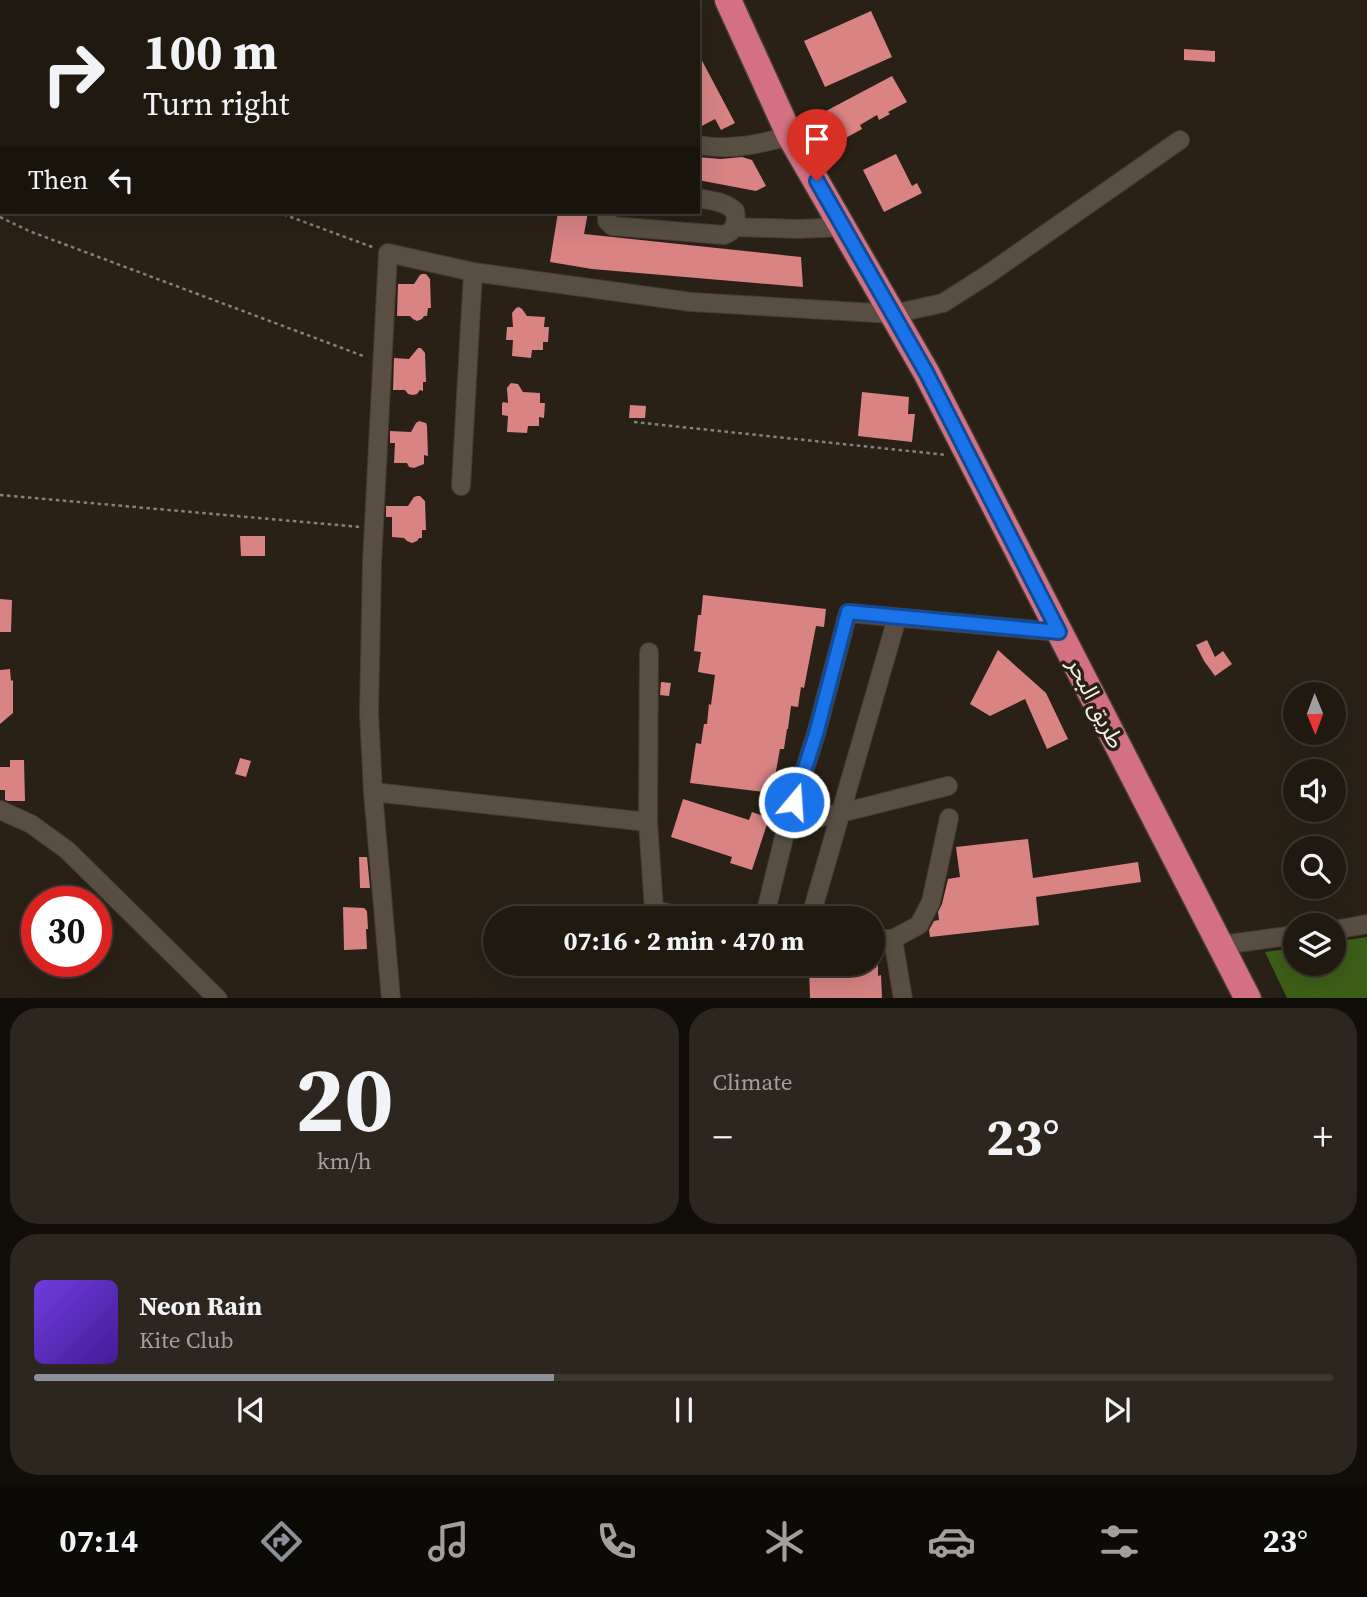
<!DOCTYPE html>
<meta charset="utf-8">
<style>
:root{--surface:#1f1910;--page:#2c261e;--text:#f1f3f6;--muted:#a1a09f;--line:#3c3830;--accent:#8c9099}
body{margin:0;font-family:"Source Serif 4","Noto Sans Arabic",serif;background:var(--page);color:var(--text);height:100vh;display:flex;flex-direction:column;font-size:26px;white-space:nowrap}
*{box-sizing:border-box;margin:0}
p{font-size:23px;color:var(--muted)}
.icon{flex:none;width:38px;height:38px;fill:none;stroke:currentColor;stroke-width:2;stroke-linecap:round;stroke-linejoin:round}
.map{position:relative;height:998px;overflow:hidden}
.details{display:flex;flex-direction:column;gap:10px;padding:10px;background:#110e09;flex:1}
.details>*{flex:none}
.banner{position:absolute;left:0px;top:0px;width:700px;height:214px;box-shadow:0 7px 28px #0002,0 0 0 2px var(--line);background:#1f1910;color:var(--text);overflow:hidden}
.needle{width:46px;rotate:179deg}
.tools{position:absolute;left:1283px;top:682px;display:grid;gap:14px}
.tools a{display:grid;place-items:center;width:63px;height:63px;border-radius:50%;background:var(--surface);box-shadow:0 7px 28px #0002,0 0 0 2px var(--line);font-size:35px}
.speed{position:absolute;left:21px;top:886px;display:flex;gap:14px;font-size:35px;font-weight:700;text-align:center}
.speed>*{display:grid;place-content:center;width:91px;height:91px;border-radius:50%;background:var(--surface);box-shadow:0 7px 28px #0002,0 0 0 2px var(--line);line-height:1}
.speed .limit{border:10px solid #d22;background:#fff;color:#111}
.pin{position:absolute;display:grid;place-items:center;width:60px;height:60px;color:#fff;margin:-72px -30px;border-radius:50% 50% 50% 0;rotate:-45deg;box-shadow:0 0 7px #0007}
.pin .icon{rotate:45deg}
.me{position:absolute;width:77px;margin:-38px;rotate:18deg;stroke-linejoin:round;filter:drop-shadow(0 0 5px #0008)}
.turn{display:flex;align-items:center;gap:24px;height:147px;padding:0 28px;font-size:32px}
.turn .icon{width:91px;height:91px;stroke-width:2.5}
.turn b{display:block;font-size:49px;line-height:60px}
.then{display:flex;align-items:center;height:66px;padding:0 28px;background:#0003;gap:14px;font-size:26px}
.big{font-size:52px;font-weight:700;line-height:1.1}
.details .tile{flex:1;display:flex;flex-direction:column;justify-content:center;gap:10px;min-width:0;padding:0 24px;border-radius:28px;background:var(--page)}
.details .dial{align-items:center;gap:0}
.dial b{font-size:91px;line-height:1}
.song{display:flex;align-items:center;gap:21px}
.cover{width:84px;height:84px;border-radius:10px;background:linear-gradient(135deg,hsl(260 70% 55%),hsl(260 70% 35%))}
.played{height:7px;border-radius:4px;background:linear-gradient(90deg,var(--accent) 40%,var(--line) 40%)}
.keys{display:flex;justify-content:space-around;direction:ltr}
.heat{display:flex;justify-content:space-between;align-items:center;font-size:38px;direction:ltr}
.details .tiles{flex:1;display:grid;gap:10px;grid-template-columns:1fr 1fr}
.tile:last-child{grid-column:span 2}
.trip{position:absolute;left:483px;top:906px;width:402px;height:70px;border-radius:35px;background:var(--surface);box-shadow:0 7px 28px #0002,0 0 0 2px var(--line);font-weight:700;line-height:70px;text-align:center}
.dock{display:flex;height:112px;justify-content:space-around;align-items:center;background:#0c0a06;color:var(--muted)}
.dock .icon{width:49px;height:49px}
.dock .selected{color:var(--accent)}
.dock b{font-size:32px;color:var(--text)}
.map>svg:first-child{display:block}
.forest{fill:#3c5f18}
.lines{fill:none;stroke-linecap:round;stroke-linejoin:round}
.canal{stroke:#2b696e;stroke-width:14}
.building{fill:#d98383}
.minor-casing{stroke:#443c34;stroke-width:20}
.highway-casing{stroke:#443c34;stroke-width:29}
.path{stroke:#888178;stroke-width:2.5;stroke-dasharray:3.5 3.5;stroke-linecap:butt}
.minor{stroke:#584f42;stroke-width:18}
.highway{stroke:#d37183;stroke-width:26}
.route-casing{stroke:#114b97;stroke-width:18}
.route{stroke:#1a73e8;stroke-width:12}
.labels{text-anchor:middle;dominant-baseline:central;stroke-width:7;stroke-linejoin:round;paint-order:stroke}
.street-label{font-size:23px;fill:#f4eee7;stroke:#292116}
</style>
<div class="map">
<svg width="1367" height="999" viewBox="0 0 1367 999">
<rect width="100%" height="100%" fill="#292116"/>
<path class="forest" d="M1367,937V998H1287L1265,952L1295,948V964H1334V942Z"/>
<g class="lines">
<path class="canal" d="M0,3L3,0"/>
</g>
<path class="building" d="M871,11L892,57L825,87L804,41Z
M1184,49L1215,51V62L1184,60Z
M698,53L735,123L721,130L715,119L698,128Z
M892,76L907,102L888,112L890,114L879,120L877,115L860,125L862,129L842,140L826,111Z
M896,154L912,186L917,183L922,193L884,212L863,170Z
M698,157L721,159L742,157L752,160L766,186L756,191L698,180Z
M558,212H588L584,234L801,257L803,287L592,269L550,262Z
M422,274H426L430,279L431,308H428L427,316H424L422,319L417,321L413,319L410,316H397L398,284H414L420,275Z
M519,307L522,309L527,316L545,317L544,327H549L548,342H543V350H532L531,358L512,356L513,340H506L507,327H513L512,313L516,308Z
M418,348H421L425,353L426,382H423V391L420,390L417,394L413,395L408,394L405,390H393L394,358L409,359Z
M511,383L518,384L523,392L540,393V403H545L544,418L539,417V426H528L527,433L507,432L508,416L502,415V404L503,402L508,403L507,388Z
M862,392L909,397L908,414H915L912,442L858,436Z
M630,405L646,406L645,418H629Z
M419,421L426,423L427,426L428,456L424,455V464L414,468L409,467L407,463H394L395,443H390V431L411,432L416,423Z
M417,496H420L425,501L426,530H422V538H419L417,541L412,543L407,541L404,538L392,537V517H386V506H408L414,497Z
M240,536H265V556H241Z
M703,595L826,609L824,627L816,626L804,688L801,687L798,707L791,706L788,729H787L784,749H780L772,793L690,783L696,743L701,744L704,724H707L709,704L711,705L715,675L698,672L701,652L694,651L698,615H701Z
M0,599L12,600L11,632H0Z
M1207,640L1215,657L1223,651L1232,664L1215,676L1204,661L1196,645Z
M998,650L1046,693L1068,739L1047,749L1025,699L990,716L970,704Z
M10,669L11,681L13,680V713L0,724V670Z
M661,682L671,683L669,696L660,695Z
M240,758L251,761L246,777L235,774Z
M10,760H24L25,801H8L5,800V790H0V767H10Z
M683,799L749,820L752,812L769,818L752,870L730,863L732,857L671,837Z
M1028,839L1033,878L1138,862L1141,882L1036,897L1039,925L930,937L929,930L934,921L939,920L938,912L942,904L948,879L960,877L956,847Z
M359,857H367L370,888H360Z
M343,907L364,908L367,911L368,929H366L367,949L344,950Z
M878,964V976L881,975L882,998H810L809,967Z"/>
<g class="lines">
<defs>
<path id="minor" d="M698,145C730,151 759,144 790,136
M607,212V221L612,226L724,235C735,232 737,222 735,211C724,201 712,201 698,198
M735,227L799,229L844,227
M461,486L473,272
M649,652L648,822L654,910L696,919
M373,792L648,822
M0,810L31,824L67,850L218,999
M787,825L861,808L948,786
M764,919L787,825L816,734L848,613L1059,632
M810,919L897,618
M1334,930L1367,924
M873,939H893L919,925L931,902L949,818
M893,939L903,999
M1222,945L1295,935
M391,999L373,792L369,713L372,562L388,253L473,272L691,302L893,314L943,303L987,275L1180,140"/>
<path id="highway" d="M728,0L790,136L926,372L1248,999"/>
</defs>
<use href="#minor" class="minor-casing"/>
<use href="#highway" class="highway-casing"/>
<path class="path" d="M277,212L375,248
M0,217L29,231L366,357
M634,422L947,455
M0,495L360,527"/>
<use href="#minor" class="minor"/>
<use href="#highway" class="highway"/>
</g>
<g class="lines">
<defs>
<path id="route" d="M794,802L816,734L848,612L1059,632L926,372L817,181"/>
</defs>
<use href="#route" class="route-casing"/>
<use href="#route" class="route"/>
</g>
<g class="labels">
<g class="street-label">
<text transform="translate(1096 703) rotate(63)">طريق البحر</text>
</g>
</g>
</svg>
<div class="tools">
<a><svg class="needle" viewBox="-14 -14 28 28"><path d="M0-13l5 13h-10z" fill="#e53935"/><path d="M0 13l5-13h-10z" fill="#a1a09f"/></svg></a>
<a><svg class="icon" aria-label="sound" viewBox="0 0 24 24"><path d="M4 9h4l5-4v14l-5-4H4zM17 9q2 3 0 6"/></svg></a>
<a><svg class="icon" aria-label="search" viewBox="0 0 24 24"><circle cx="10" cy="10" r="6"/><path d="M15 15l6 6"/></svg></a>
<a><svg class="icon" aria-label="layers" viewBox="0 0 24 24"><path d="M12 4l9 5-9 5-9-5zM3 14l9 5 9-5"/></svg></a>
</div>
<div class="speed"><div class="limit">30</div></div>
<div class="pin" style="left:817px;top:181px;background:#d93025"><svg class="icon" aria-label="arrive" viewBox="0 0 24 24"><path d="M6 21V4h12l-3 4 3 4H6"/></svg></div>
<svg class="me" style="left:794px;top:802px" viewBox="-20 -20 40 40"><circle r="17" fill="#1a73e8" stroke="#fff" stroke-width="3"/><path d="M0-11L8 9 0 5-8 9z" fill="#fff"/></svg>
<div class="trip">07:16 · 2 min · 470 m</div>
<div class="banner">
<div class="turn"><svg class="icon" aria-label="right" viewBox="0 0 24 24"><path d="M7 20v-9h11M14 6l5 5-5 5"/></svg><div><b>100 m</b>Turn right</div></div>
<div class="then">Then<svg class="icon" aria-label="left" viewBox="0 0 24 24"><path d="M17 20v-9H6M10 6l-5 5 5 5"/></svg></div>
</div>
</div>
<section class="details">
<div class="tiles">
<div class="tile dial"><b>20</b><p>km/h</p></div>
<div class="tile"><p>Climate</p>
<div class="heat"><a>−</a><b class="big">23°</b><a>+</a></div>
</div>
<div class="tile">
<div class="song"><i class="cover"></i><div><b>Neon Rain</b><p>Kite Club</p></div></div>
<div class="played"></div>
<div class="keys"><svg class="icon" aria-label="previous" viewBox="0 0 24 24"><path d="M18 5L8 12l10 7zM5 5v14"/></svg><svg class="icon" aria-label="pause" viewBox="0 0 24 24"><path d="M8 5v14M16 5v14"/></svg><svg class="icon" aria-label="next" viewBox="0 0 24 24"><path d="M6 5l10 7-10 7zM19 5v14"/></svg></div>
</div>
</div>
</section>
<nav class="dock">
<b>07:14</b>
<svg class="icon selected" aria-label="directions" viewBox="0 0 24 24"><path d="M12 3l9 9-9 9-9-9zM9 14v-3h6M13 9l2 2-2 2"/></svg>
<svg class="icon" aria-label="music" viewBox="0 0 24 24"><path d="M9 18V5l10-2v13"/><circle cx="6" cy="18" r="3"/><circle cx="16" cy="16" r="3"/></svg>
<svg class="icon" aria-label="phone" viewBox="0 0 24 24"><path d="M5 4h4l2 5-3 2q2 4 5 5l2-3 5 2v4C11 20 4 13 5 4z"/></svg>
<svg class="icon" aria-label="climate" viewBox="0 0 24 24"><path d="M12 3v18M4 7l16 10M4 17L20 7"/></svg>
<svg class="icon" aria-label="car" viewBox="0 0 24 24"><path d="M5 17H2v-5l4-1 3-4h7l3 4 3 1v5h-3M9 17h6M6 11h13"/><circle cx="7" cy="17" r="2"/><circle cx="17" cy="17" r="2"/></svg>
<svg class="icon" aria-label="filters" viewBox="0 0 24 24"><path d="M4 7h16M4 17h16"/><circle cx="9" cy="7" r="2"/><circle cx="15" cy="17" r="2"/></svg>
<b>23°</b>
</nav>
